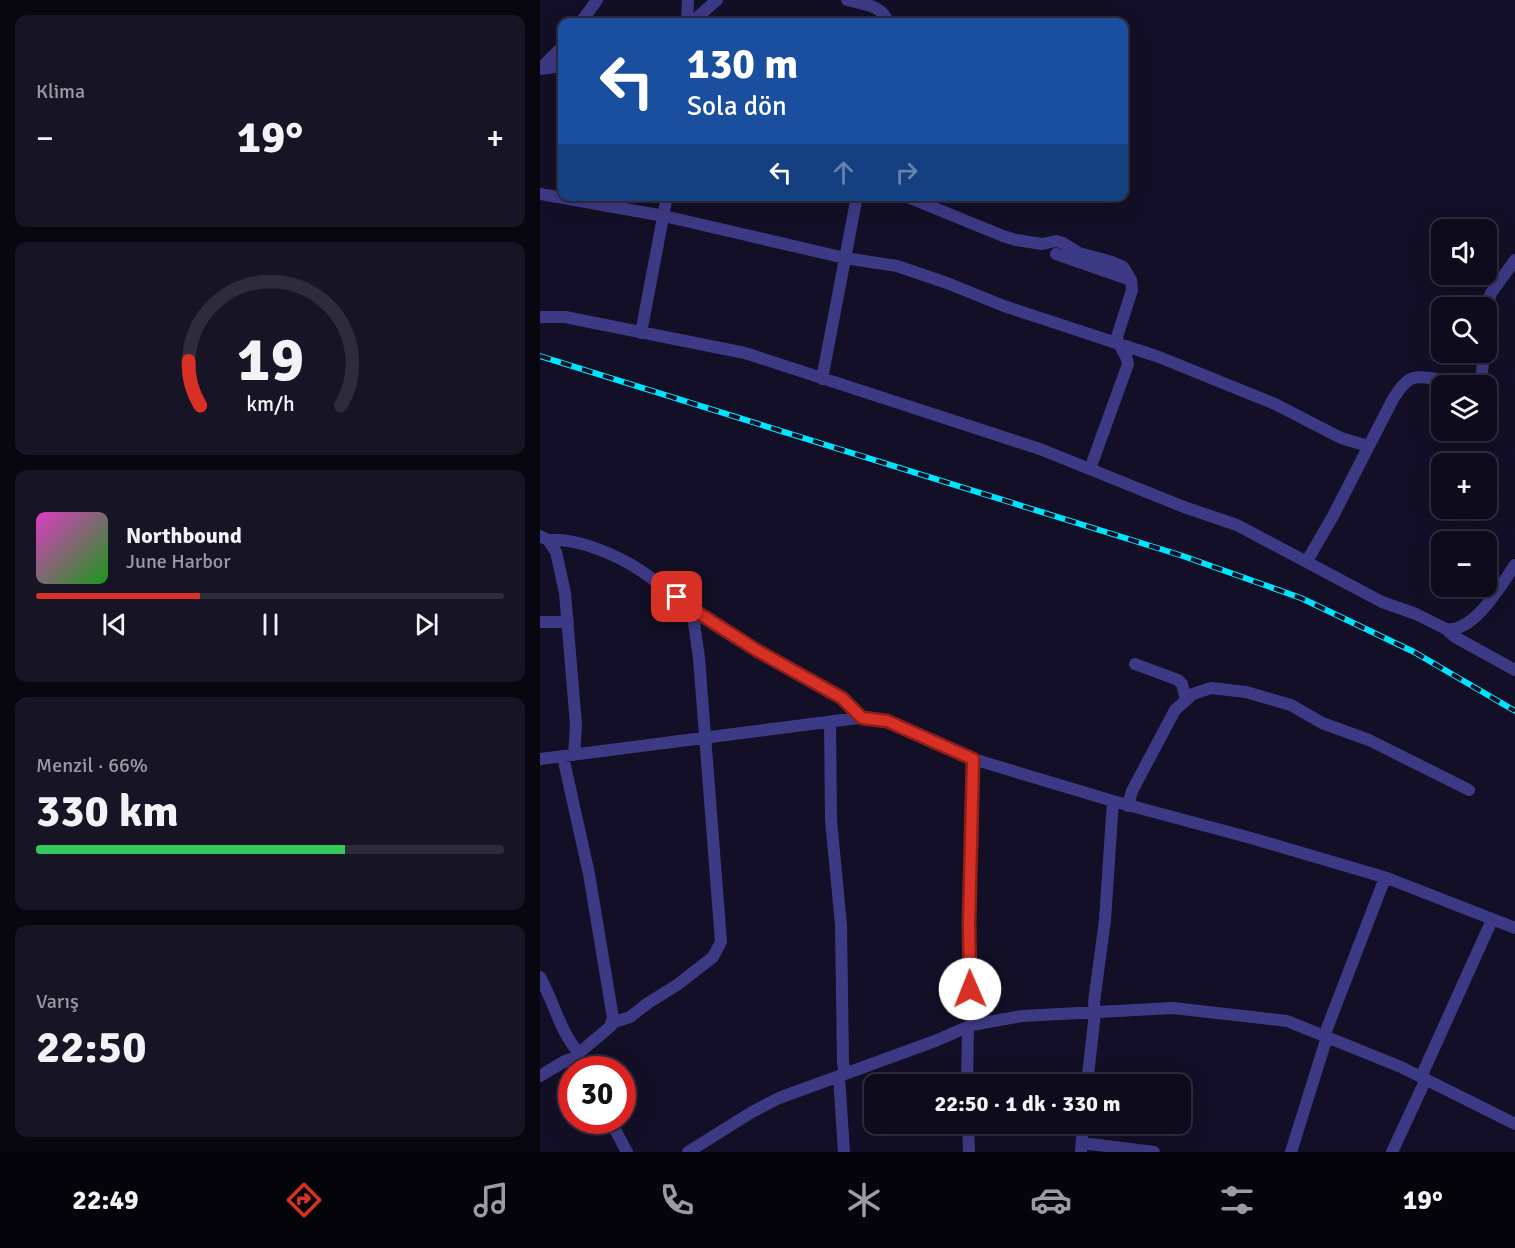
<!DOCTYPE html>
<html lang="tr">
<meta charset="utf-8">
<style>
:root{--surface:#0e0b1c;--page:#171425;--text:#f1f3f6;--muted:#9b9ba3;--line:#2e2b3b;--accent:#d93025}
body{margin:0;font-family:Signika,sans-serif;background:var(--page);color:var(--text);height:100vh;display:flex;flex-direction:column;font-size:22px;white-space:nowrap}
*{box-sizing:border-box;margin:0}
p{font-size:20px;color:var(--muted)}
.icon{flex:none;width:33px;height:33px;fill:none;stroke:currentColor;stroke-width:2;stroke-linecap:round;stroke-linejoin:round}
.map{position:relative;flex:1;overflow:hidden}
.sheet{display:flex;flex-direction:column;gap:15px;padding:15px;background:#08060f;width:540px}
.sheet>*{flex:none}
.banner{position:absolute;left:18px;top:18px;width:570px;height:183px;border-radius:12px;box-shadow:0 6px 24px #0002,0 0 0 2px var(--line);background:#1a4fa0;color:#fff;overflow:hidden}
.fabs{position:absolute;left:891px;top:219px;display:grid;gap:12px}
.fabs a{display:grid;place-items:center;width:66px;height:66px;border-radius:12px;background:var(--surface);box-shadow:0 6px 24px #0002,0 0 0 2px var(--line);font-size:30px}
.speed{position:absolute;left:18px;top:1056px;display:flex;gap:12px;font-size:30px;font-weight:700;text-align:center}
.speed>*{display:grid;place-content:center;width:78px;height:78px;border-radius:50%;background:var(--surface);box-shadow:0 6px 24px #0002,0 0 0 2px var(--line);line-height:1}
.speed .limit{border:9px solid #d22;background:#fff;color:#111}
.pin{position:absolute;display:grid;place-items:center;width:51px;height:51px;color:#fff;margin:-26px;border-radius:12px;box-shadow:0 3px 9px #0006}
.me{position:absolute;width:66px;margin:-33px;rotate:359deg;stroke-linejoin:round;filter:drop-shadow(0 0 4px #0008)}
.turn{display:flex;align-items:center;gap:21px;height:126px;padding:0 30px;font-size:27px}
.turn .icon{width:78px;height:78px;stroke-width:2.5}
.turn b{display:block;font-size:42px;line-height:51px}
.lanes{display:flex;align-items:center;height:57px;padding:0 30px;background:#0003;justify-content:center;gap:30px;direction:ltr}
.lanes .off{opacity:.35}
.big{font-size:45px;font-weight:700;line-height:1.1}
.sheet .tile{flex:1;display:flex;flex-direction:column;justify-content:center;gap:9px;min-width:0;padding:0 21px;border-radius:12px;background:var(--page)}
.sheet .dial{align-items:center;gap:0}
.dial svg{height:156px;overflow:visible;fill:none;stroke:var(--line);stroke-width:7;stroke-linecap:round;text-anchor:middle}
.dial text{fill:var(--text);stroke:none}
.song{display:flex;align-items:center;gap:18px}
.cover{width:72px;height:72px;border-radius:9px;background:linear-gradient(135deg,hsl(310 70% 55%),hsl(120 70% 35%))}
.played{height:6px;border-radius:3px;background:linear-gradient(90deg,var(--accent) 35%,var(--line) 35%)}
.keys{display:flex;justify-content:space-around;direction:ltr}
.heat{display:flex;justify-content:space-between;align-items:center;font-size:33px;direction:ltr}
.charge{height:9px;border-radius:4px;background:linear-gradient(90deg,#34c759 66%,var(--line) 0)}
.trip{position:absolute;left:324px;top:1074px;width:327px;height:60px;border-radius:12px;background:var(--surface);box-shadow:0 6px 24px #0002,0 0 0 2px var(--line);font-weight:700;line-height:60px;text-align:center}
.tabs{display:flex;height:96px;justify-content:space-around;align-items:center;background:#06040b;color:var(--muted)}
.tabs .icon{width:42px;height:42px}
.tabs .selected{color:var(--accent)}
.tabs b{font-size:27px;color:var(--text)}
main{display:flex;flex:1;min-height:0}
.map>svg:first-child{display:block}
.lines{fill:none;stroke-linecap:round;stroke-linejoin:round}
.minor{stroke:#3d3a85;stroke-width:12}
.rail-casing{stroke:#00e5ff;stroke-width:6}
.rail{stroke:#130f26;stroke-width:4;stroke-dasharray:11;stroke-linecap:butt}
.route-casing{stroke:#8d1f18;stroke-width:15}
.route{stroke:#d93025;stroke-width:10}
</style>
<main>
<section class="sheet">
<div class="tile"><p>Klima</p>
<div class="heat"><a>−</a><b class="big">19°</b><a>+</a></div>
</div>
<div class="tile dial"><svg viewBox="0 0 100 80">
<path d="M14 69A42 42 0 1 1 86 69"/>
<path d="M14 69A42 42 0 0 1 8 46" stroke="#d93025"/>
<text x="50" y="56" font-size="32" font-weight="700">19</text>
<text x="50" y="72" font-size="11">km/h</text>
</svg></div>
<div class="tile">
<div class="song"><i class="cover"></i><div><b>Northbound</b><p>June Harbor</p></div></div>
<div class="played"></div>
<div class="keys"><svg class="icon" aria-label="previous" viewBox="0 0 24 24"><path d="M18 5L8 12l10 7zM5 5v14"/></svg><svg class="icon" aria-label="pause" viewBox="0 0 24 24"><path d="M8 5v14M16 5v14"/></svg><svg class="icon" aria-label="next" viewBox="0 0 24 24"><path d="M6 5l10 7-10 7zM19 5v14"/></svg></div>
</div>
<div class="tile"><p>Menzil · 66%</p><b class="big">330 km</b><div class="charge"></div></div>
<div class="tile"><p>Varış</p><b class="big">22:50</b></div>
</section>
<div class="map">
<svg width="975" height="1152" viewBox="0 0 975 1152">
<rect width="100%" height="100%" fill="#130f26"/>
<g class="lines">
<path class="minor" d="M307,0C323,4 342,5 348,22
M41,22L57,0
M147,22L148,0
M152,22L177,0
M0,69L22,47
M0,69L22,66
M0,194L124,216L305,258L357,266L407,283L464,306L619,357L735,404L801,438L828,446
M365,196L463,236L476,240L502,244L516,241L523,243L539,253L572,262L583,267L591,280L592,290L577,337C578,347 587,353 588,364L550,469
M516,254L591,280
M0,317H25L205,353L500,449L644,507L697,525L842,602L876,614L906,629L915,637L975,670
M101,333L127,196
M946,334L947,306L951,293L975,260
M282,379L317,196
M941,386L944,381L942,373L944,352
M0,536L8,540L16,552L25,593L36,725L34,755
M8,540C34,538 67,551 90,564C113,577 132,595 153,610C184,632 217,652 251,670C276,685 303,695 322,718
M767,561L793,516L853,399C858,392 862,384 869,380C880,372 909,383 922,386
M0,622H28
M906,629C934,633 961,585 975,565
M595,664L638,680L642,684L646,700
M290,722L291,820L301,925L303,1063L305,1074
M23,757L49,874L73,1018L71,1026L39,1053L37,1057L44,1070
M0,759L318,718L347,721L433,759L573,801L711,838L847,878L975,928
M588,806L592,791L635,710L653,694L671,688L706,692L751,705L782,723L829,740L929,790
M0,977C14,1002 20,1032 39,1053
M71,1023L90,1017L108,1003L137,985L173,957L181,942L159,658L152,609
M432,1025L430,1011L429,924L433,759
M784,1036L845,878
M0,1076L25,1061L37,1057
M299,1076L304,1152
M881,1077L952,920
M427,1084L428,1027
M547,1084L555,1013L554,1002L565,920L573,801
M70,1120L87,1152
M428,1124L429,1152
M542,1143L614,1152
M148,1152L212,1112L239,1098L395,1041L432,1025L482,1016L633,1008L747,1021L861,1067L975,1124
M541,1152L543,1124
M751,1152L787,1037
M852,1152L886,1079"/>
<defs>
<path id="rail" d="M0,356L643,556L761,598L874,652L975,711"/>
</defs>
<use href="#rail" class="rail-casing"/>
<use href="#rail" class="rail"/>
</g>
<g class="lines">
<defs>
<path id="route" d="M137,597L152,609L218,651L302,698L322,718L347,721L433,759L429,924L430,989"/>
</defs>
<use href="#route" class="route-casing"/>
<use href="#route" class="route"/>
</g>
</svg>
<div class="fabs">
<a><svg class="icon" aria-label="sound" viewBox="0 0 24 24"><path d="M4 9h4l5-4v14l-5-4H4zM17 9q2 3 0 6"/></svg></a>
<a><svg class="icon" aria-label="search" viewBox="0 0 24 24"><circle cx="10" cy="10" r="6"/><path d="M15 15l6 6"/></svg></a>
<a><svg class="icon" aria-label="layers" viewBox="0 0 24 24"><path d="M12 4l9 5-9 5-9-5zM3 14l9 5 9-5"/></svg></a>
<a>+</a>
<a>−</a>
</div>
<div class="speed"><div class="limit">30</div></div>
<div class="pin" style="left:137px;top:597px;background:#d93025"><svg class="icon" aria-label="arrive" viewBox="0 0 24 24"><path d="M6 21V4h12l-3 4 3 4H6"/></svg></div>
<svg class="me" style="left:430px;top:989px" viewBox="-20 -20 40 40"><circle r="19" fill="#fff"/><path d="M0-13L10 11 0 6-10 11z" fill="#d93025"/></svg>
<div class="trip">22:50 · 1 dk · 330 m</div>
<div class="banner">
<div class="turn"><svg class="icon" aria-label="left" viewBox="0 0 24 24"><path d="M17 20v-9H6M10 6l-5 5 5 5"/></svg><div><b>130 m</b>Sola dön</div></div>
<div class="lanes"><svg class="icon" aria-label="left" viewBox="0 0 24 24"><path d="M17 20v-9H6M10 6l-5 5 5 5"/></svg><svg class="icon off" aria-label="ahead" viewBox="0 0 24 24"><path d="M12 20V5M6 11l6-6 6 6"/></svg><svg class="icon off" aria-label="right" viewBox="0 0 24 24"><path d="M7 20v-9h11M14 6l5 5-5 5"/></svg></div>
</div>
</div>
</main>
<nav class="tabs">
<b>22:49</b>
<svg class="icon selected" aria-label="directions" viewBox="0 0 24 24"><path d="M12 3l9 9-9 9-9-9zM9 14v-3h6M13 9l2 2-2 2"/></svg>
<svg class="icon" aria-label="music" viewBox="0 0 24 24"><path d="M9 18V5l10-2v13"/><circle cx="6" cy="18" r="3"/><circle cx="16" cy="16" r="3"/></svg>
<svg class="icon" aria-label="phone" viewBox="0 0 24 24"><path d="M5 4h4l2 5-3 2q2 4 5 5l2-3 5 2v4C11 20 4 13 5 4z"/></svg>
<svg class="icon" aria-label="climate" viewBox="0 0 24 24"><path d="M12 3v18M4 7l16 10M4 17L20 7"/></svg>
<svg class="icon" aria-label="car" viewBox="0 0 24 24"><path d="M5 17H2v-5l4-1 3-4h7l3 4 3 1v5h-3M9 17h6M6 11h13"/><circle cx="7" cy="17" r="2"/><circle cx="17" cy="17" r="2"/></svg>
<svg class="icon" aria-label="filters" viewBox="0 0 24 24"><path d="M4 7h16M4 17h16"/><circle cx="9" cy="7" r="2"/><circle cx="15" cy="17" r="2"/></svg>
<b>19°</b>
</nav>
